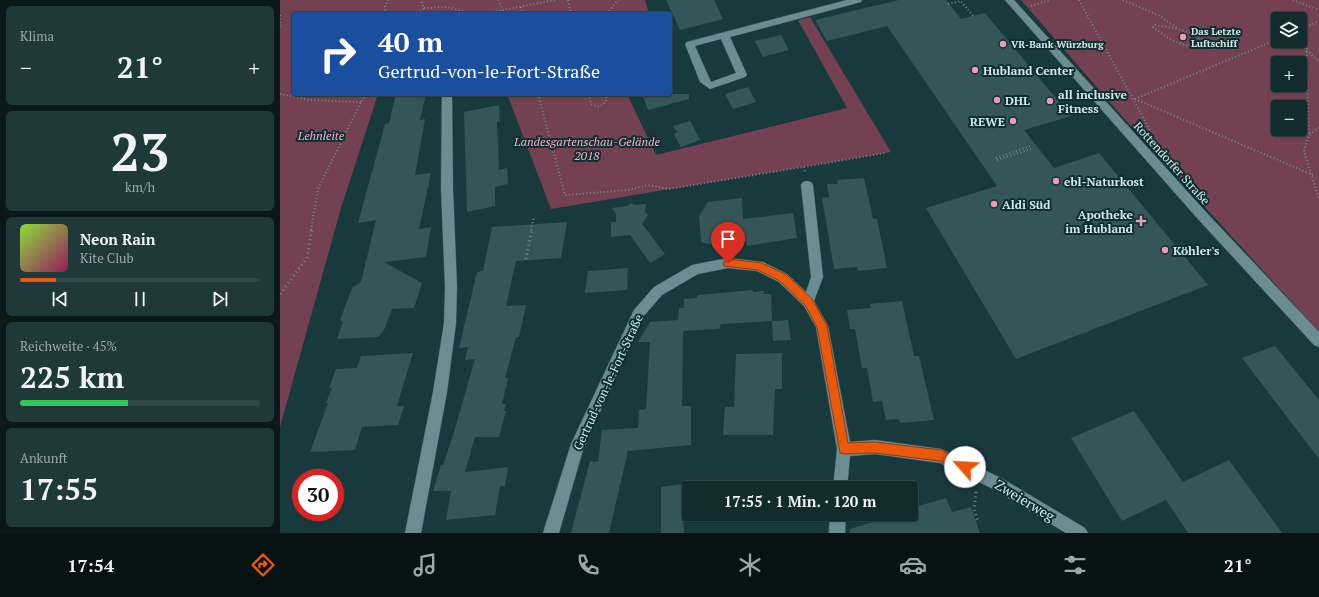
<!DOCTYPE html>
<html lang="de">
<meta charset="utf-8">
<style>
:root{--surface:#122c2e;--page:#1f383a;--text:#f1f3f6;--muted:#9ca7aa;--line:#31484a;--accent:#ea580c}
body{margin:0;font-family:"PT Serif",serif;background:var(--page);color:var(--text);height:100vh;display:flex;flex-direction:column;font-size:15px;white-space:nowrap}
*{box-sizing:border-box;margin:0}
p{font-size:13px;color:var(--muted)}
.icon{flex:none;width:22px;height:22px;fill:none;stroke:currentColor;stroke-width:2;stroke-linecap:round;stroke-linejoin:round}
.map{position:relative;flex:1;overflow:hidden}
.side{display:flex;flex-direction:column;gap:6px;padding:6px;background:#0a1819;width:280px}
.side>*{flex:none}
.banner{position:absolute;left:12px;top:12px;width:380px;height:84px;border-radius:4px;box-shadow:0 1px 3px #0004,0 0 0 1px var(--line);background:#1a4fa0;color:#fff;overflow:hidden}
.fabs{position:absolute;left:991px;top:12px;display:grid;gap:8px}
.fabs a{display:grid;place-items:center;width:36px;height:36px;border-radius:4px;background:var(--surface);box-shadow:0 1px 3px #0004,0 0 0 1px var(--line);font-size:20px}
.speed{position:absolute;left:12px;top:469px;display:flex;gap:8px;font-size:20px;font-weight:700;text-align:center}
.speed>*{display:grid;place-content:center;width:52px;height:52px;border-radius:50%;background:var(--surface);box-shadow:0 1px 3px #0004,0 0 0 1px var(--line);line-height:1}
.speed .limit{border:6px solid #d22;background:#fff;color:#111}
.pin{position:absolute;display:grid;place-items:center;width:34px;height:34px;color:#fff;margin:-41px -17px;border-radius:50% 50% 50% 0;rotate:-45deg;box-shadow:0 0 4px #0007}
.pin .icon{rotate:45deg}
.me{position:absolute;width:44px;margin:-22px;rotate:296deg;stroke-linejoin:round;filter:drop-shadow(0 0 3px #0008)}
.turn{display:flex;align-items:center;gap:14px;height:84px;padding:0 20px;font-size:18px}
.turn .icon{width:52px;height:52px;stroke-width:2.5}
.turn b{display:block;font-size:28px;line-height:34px}
.big{font-size:30px;font-weight:700;line-height:1.1}
.side .widget{flex:1;display:flex;flex-direction:column;justify-content:center;gap:6px;min-width:0;padding:0 14px;border-radius:6px;background:var(--page)}
.side .dial{align-items:center;gap:0}
.dial b{font-size:52px;line-height:1}
.song{display:flex;align-items:center;gap:12px}
.cover{width:48px;height:48px;border-radius:6px;background:linear-gradient(135deg,hsl(90 70% 55%),hsl(330 70% 35%))}
.played{height:4px;border-radius:2px;background:linear-gradient(90deg,var(--accent) 15%,var(--line) 15%)}
.keys{display:flex;justify-content:space-around;direction:ltr}
.heat{display:flex;justify-content:space-between;align-items:center;font-size:22px;direction:ltr}
.charge{height:6px;border-radius:3px;background:linear-gradient(90deg,#34c759 45%,var(--line) 0)}
.trip{position:absolute;left:402px;top:481px;width:236px;height:40px;border-radius:4px;background:var(--surface);box-shadow:0 1px 3px #0004,0 0 0 1px var(--line);font-weight:700;line-height:40px;text-align:center}
.tabs{display:flex;height:64px;justify-content:space-around;align-items:center;background:#071212;color:var(--muted)}
.tabs .icon{width:28px;height:28px}
.tabs .on{color:var(--accent)}
.tabs b{font-size:18px;color:var(--text)}
main{display:flex;flex:1;min-height:0}
.map>svg:first-child{display:block}
.green{fill:#734152;fill-rule:evenodd}
.building{fill:#345659}
.lines{fill:none;stroke-linecap:round;stroke-linejoin:round}
.minor-casing{stroke:#3c585a;stroke-width:1}
.path-far1{stroke:#718c8e;stroke-width:2;stroke-dasharray:1 2.5;stroke-linecap:butt}
.path{stroke:#718c8e;stroke-width:3;stroke-dasharray:1 3.5;stroke-linecap:butt}
.minor{fill:#6a8d91;fill-rule:evenodd}
.route{fill:#ea580c;stroke:#983908}
.poi-dot{fill:#f09ab7;stroke:#0d2f32;stroke-width:1.5}
.labels{text-anchor:middle;dominant-baseline:central;stroke-width:4;stroke-linejoin:round;paint-order:stroke}
.far-poi-label{font-size:10px;font-weight:bold;fill:#d5e8e9;stroke:#0d2f32;text-anchor:start}
.poi-label{font-size:12px;font-weight:bold;fill:#d5e8e9;stroke:#0d2f32;text-anchor:start}
.park-label{font-size:12px;font-style:italic;fill:#ffb0ca;stroke:#0d2f32}
.street-label{font-size:12px;fill:#d5e8e9;stroke:#0d2f32}
.near-street-label{font-size:14px;fill:#d5e8e9;stroke:#0d2f32}
</style>
<main>
<section class="side">
<div class="widget"><p>Klima</p>
<div class="heat"><a>−</a><b class="big">21°</b><a>+</a></div>
</div>
<div class="widget dial"><b>23</b><p>km/h</p></div>
<div class="widget">
<div class="song"><i class="cover"></i><div><b>Neon Rain</b><p>Kite Club</p></div></div>
<div class="played"></div>
<div class="keys"><svg class="icon" aria-label="previous" viewBox="0 0 24 24"><path d="M18 5L8 12l10 7zM5 5v14"/></svg><svg class="icon" aria-label="pause" viewBox="0 0 24 24"><path d="M8 5v14M16 5v14"/></svg><svg class="icon" aria-label="next" viewBox="0 0 24 24"><path d="M6 5l10 7-10 7zM19 5v14"/></svg></div>
</div>
<div class="widget"><p>Reichweite · 45%</p><b class="big">225 km</b><div class="charge"></div></div>
<div class="widget"><p>Ankunft</p><b class="big">17:55</b></div>
</section>
<div class="map">
<svg width="1039" height="533" viewBox="0 0 1039 533">
<rect width="100%" height="100%" fill="#183a3d"/>
<path class="green" d="M0,0H365L369,14H14V94H98L61,208L0,427Z
M741,0H1039V332L840,114ZM998,19H1020V41H998ZM998,63H1020V85H998ZM998,107H1020V129H998Z
M530,17L611,152L271,209L227,94H347L376,155L567,108L518,20Z"/>
<path class="building" d="M386,0H434L443,19L400,30Z
M619,0H666L681,19L705,13L791,116L744,130L774,168L819,153L928,285L736,359L646,208L717,186L607,26L547,41L535,20Z
M501,35L509,50L483,57L475,41Z
M468,87L476,102L453,109L445,94Z
M116,94H146L140,120L145,119L135,175L151,173L139,229L151,227L146,257L104,262L142,283L134,308L112,309L104,330L98,337L57,339L63,322L60,320L72,288L81,282L96,220L78,223L105,124L109,123Z
M362,94H409V99L368,110Z
M219,105L220,121L217,122L219,170L227,168L228,184L215,187V206L187,212L184,112Z
M410,121L420,140L401,147L394,134L397,132L393,126Z
M584,178L593,219H597L607,268L578,271L577,267L554,269L542,198L549,197L547,184H558L557,180Z
M462,198L463,219L513,213L517,238L467,246L466,241L433,245L421,242L419,216L428,202Z
M351,203L355,205L366,204L365,212L368,215L362,224L385,254L370,263L350,235L331,237V222H336V214L332,208L347,206Z
M287,222L281,258L236,261L226,306L246,305L239,337H236L225,378H228L222,404H226L224,411H226L219,437H195L185,472L228,467L225,486H220L215,515L166,520L171,491H153L161,465H163L174,432L195,359L185,360L188,347L179,348L197,272L203,271L212,227Z
M348,268L347,290L305,293L308,271Z
M473,290V292L484,291L483,294H491L492,321L441,324L439,329L403,331L402,406H411V445L348,451L329,533H291L310,461L318,462L322,430L358,428L359,410L366,409L370,342H358L370,322L398,320L399,308H404V299L417,298L418,295Z
M622,301L634,356H639L654,420L620,423L619,419L606,420L602,401L593,402L587,368H582L575,329H570L567,310L591,308L590,304Z
M508,320L511,340L493,341L492,321Z
M995,346L1039,400V459L962,358Z
M133,353L117,406H124L118,425L82,427L75,450L30,452L48,403H46L52,388H49L56,369L77,368L81,356Z
M502,353V389H495L493,435H443L445,407H454L456,354Z
M854,411L903,482L949,460L1002,533H908L886,500L842,521L791,438Z
M403,484L404,533H381V487Z
M666,498L672,512L691,507L700,533H570V529L605,518L604,514H631V508Z"/>
<g class="lines">
<defs>
<path id="minor" d="M567,0H582L581,2L450,37L467,75L465,77L430,89L420,82L405,44L407,42ZM441,39L456,73L431,82L415,46Z
M725,0H734L925,211L1039,332V347L1034,345L917,218Z
M162,94H172L173,189L177,287L176,323L167,392L141,533H125L153,392L164,323L165,287L161,189Z
M527,181L531,182L533,185L543,277L534,301L548,326L570,442L595,440L661,449L723,479L805,528L808,533H786L713,489L660,463L595,454L570,456L567,488H553L557,449L536,327L524,306L499,282L477,271L448,268L418,274L382,295L362,318L303,450L279,533H263L291,444L354,310L374,287L412,265L448,258L483,262L507,274L526,292L531,277L521,185L523,182Z
M550,514H566L565,533H549Z"/>
</defs>
<use href="#minor" class="minor-casing"/>
<path class="path-far1" d="M218,0L223,10L275,0
M288,0L291,14
M799,0L871,132L868,133
M843,0L880,16L898,29
M1013,0L1039,10
M668,4L681,1L693,16
M751,6L770,0
M241,7L242,14
M144,8L167,7L193,14
M105,14V6L108,0
M138,14L144,8L141,0
M199,14L223,10
M327,14L338,0
M0,15V28
M875,25C890,28 916,29 923,45C904,50 887,38 873,27Z
M1026,27L1029,135
M1020,30L1039,21
M1016,41L1039,61
M901,43L905,31
M0,94L30,100L81,102
M258,94L285,195L349,190L368,185L389,189L524,167L525,173
M309,94L311,104L319,107L326,102V94
M855,99L1033,175
M855,99L998,39
M1039,128L1029,135L1024,151L1039,199
M716,158L750,146
M717,160L751,149
M524,167L605,153
M31,230L38,189L81,102L87,94
M251,230L254,217"/>
<path class="path" d="M246,259L252,229
M0,294L27,258L32,229
M696,492L694,509L698,522"/>
<use href="#minor" class="minor"/>
</g>
<path class="route" d="M448,259L482,263L507,275L532,299L547,326L568,443L595,442L661,450L689,464L691,467L689,471L685,473L660,461L595,453L564,454L560,453L537,327L525,305L500,281L478,270L444,266L443,263Z"/>
<g class="poi-dot">
<circle cx="903" cy="37" r="4"/>
<circle cx="723" cy="44" r="4"/>
<circle cx="695" cy="70" r="4"/>
<circle cx="717" cy="100" r="4"/>
<circle cx="770" cy="101" r="4"/>
<circle cx="733" cy="121" r="4"/>
<circle cx="776" cy="181" r="4"/>
<circle cx="714" cy="204" r="4"/>
<path d="M859 215h4v4h4v4h-4v4h-4v-4h-4v-4h4z"/>
<circle cx="885" cy="250" r="4"/>
</g>
<g class="labels">
<g class="far-poi-label">
<text x="911" y="31">Das Letzte<tspan x="911" dy="12">Luftschiff</tspan></text>
<text x="731" y="44">VR-Bank Würzburg</text>
</g>
<g class="poi-label">
<text x="703" y="70">Hubland Center</text>
<text x="778" y="94">all inclusive<tspan x="778" dy="14">Fitness</tspan></text>
<text x="725" y="100">DHL</text>
<text x="725" y="121" text-anchor="end">REWE</text>
<text x="784" y="181">ebl-Naturkost</text>
<text x="722" y="204">Aldi Süd</text>
<text x="853" y="214" text-anchor="end">Apotheke<tspan x="853" dy="14">im Hubland</tspan></text>
<text x="893" y="250">Köhler's</text>
</g>
<g class="park-label">
<text x="41" y="135">Lehnleite</text>
<text x="307" y="141">Landesgartenschau-Gelände<tspan x="307" dy="14">2018</tspan></text>
</g>
<g class="street-label">
<text transform="translate(892 163) rotate(48)">Rottendorfer Straße</text>
<text transform="translate(328 382) rotate(-65)">Gertrud-von-le-Fort-Straße</text>
</g>
<g class="near-street-label">
<text transform="translate(745 500) rotate(31)">Zweierweg</text>
</g>
</g>
</svg>
<div class="fabs">
<a><svg class="icon" aria-label="layers" viewBox="0 0 24 24"><path d="M12 4l9 5-9 5-9-5zM3 14l9 5 9-5"/></svg></a>
<a>+</a>
<a>−</a>
</div>
<div class="speed"><div class="limit">30</div></div>
<div class="pin" style="left:448px;top:263px;background:#d93025"><svg class="icon" aria-label="arrive" viewBox="0 0 24 24"><path d="M6 21V4h12l-3 4 3 4H6"/></svg></div>
<svg class="me" style="left:685px;top:467px" viewBox="-20 -20 40 40"><circle r="19" fill="#fff"/><path d="M0-13L10 11 0 6-10 11z" fill="#ea580c"/></svg>
<div class="trip">17:55 · 1 Min. · 120 m</div>
<div class="banner">
<div class="turn"><svg class="icon" aria-label="right" viewBox="0 0 24 24"><path d="M7 20v-9h11M14 6l5 5-5 5"/></svg><div><b>40 m</b>Gertrud-von-le-Fort-Straße</div></div>
</div>
</div>
</main>
<nav class="tabs">
<b>17:54</b>
<svg class="icon on" aria-label="directions" viewBox="0 0 24 24"><path d="M12 3l9 9-9 9-9-9zM9 14v-3h6M13 9l2 2-2 2"/></svg>
<svg class="icon" aria-label="music" viewBox="0 0 24 24"><path d="M9 18V5l10-2v13"/><circle cx="6" cy="18" r="3"/><circle cx="16" cy="16" r="3"/></svg>
<svg class="icon" aria-label="phone" viewBox="0 0 24 24"><path d="M5 4h4l2 5-3 2q2 4 5 5l2-3 5 2v4C11 20 4 13 5 4z"/></svg>
<svg class="icon" aria-label="climate" viewBox="0 0 24 24"><path d="M12 3v18M4 7l16 10M4 17L20 7"/></svg>
<svg class="icon" aria-label="car" viewBox="0 0 24 24"><path d="M5 17H2v-5l4-1 3-4h7l3 4 3 1v5h-3M9 17h6M6 11h13"/><circle cx="7" cy="17" r="2"/><circle cx="17" cy="17" r="2"/></svg>
<svg class="icon" aria-label="filters" viewBox="0 0 24 24"><path d="M4 7h16M4 17h16"/><circle cx="9" cy="7" r="2"/><circle cx="15" cy="17" r="2"/></svg>
<b>21°</b>
</nav>
